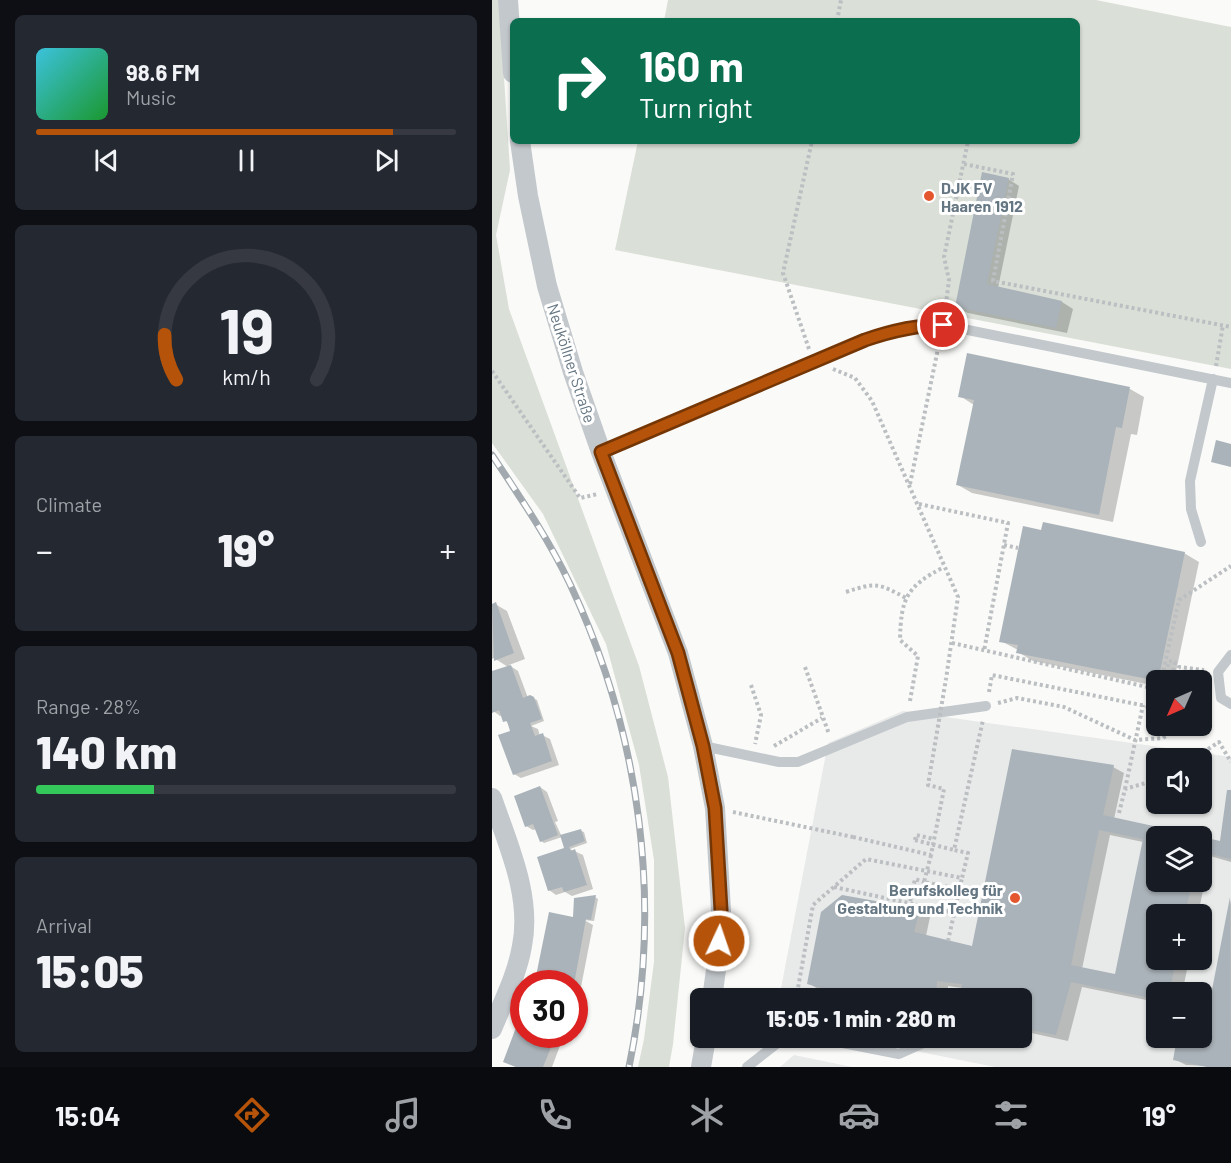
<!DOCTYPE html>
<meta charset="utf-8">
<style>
:root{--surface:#171b24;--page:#242831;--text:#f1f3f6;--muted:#9ea1a6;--line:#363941;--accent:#b45309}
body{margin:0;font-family:Barlow,sans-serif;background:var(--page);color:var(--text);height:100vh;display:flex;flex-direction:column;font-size:22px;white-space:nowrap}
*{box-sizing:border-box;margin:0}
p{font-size:20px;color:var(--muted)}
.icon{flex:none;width:33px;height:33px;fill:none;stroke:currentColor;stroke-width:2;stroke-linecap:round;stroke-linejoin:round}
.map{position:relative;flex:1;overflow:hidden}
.details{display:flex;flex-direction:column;gap:15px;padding:15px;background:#0d0f14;width:492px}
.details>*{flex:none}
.banner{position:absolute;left:18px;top:18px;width:570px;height:126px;border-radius:9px;box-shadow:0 2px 4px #0004;background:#0b6e4f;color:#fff;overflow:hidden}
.needle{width:39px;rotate:225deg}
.controls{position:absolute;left:654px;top:670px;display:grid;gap:12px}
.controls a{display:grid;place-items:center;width:66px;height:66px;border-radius:9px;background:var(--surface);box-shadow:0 2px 4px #0004;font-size:30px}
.speed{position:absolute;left:18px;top:970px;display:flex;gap:12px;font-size:30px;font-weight:700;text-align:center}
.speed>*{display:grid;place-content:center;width:78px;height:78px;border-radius:50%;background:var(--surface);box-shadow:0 2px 4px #0004;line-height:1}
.speed .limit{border:9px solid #d22;background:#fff;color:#111}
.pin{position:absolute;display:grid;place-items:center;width:51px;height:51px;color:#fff;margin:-26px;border:3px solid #fff;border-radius:50%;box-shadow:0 2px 6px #0007}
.me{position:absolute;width:66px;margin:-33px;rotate:3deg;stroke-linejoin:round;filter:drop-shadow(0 0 4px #0008)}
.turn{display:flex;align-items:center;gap:21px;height:126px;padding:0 30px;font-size:27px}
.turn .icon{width:78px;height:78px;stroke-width:2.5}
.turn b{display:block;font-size:42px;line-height:51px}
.big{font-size:45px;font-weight:800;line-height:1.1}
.details .card{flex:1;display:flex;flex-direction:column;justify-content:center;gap:9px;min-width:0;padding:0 21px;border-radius:9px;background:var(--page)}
.details .dial{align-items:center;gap:0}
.dial svg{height:156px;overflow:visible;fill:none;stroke:var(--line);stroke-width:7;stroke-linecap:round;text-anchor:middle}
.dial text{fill:var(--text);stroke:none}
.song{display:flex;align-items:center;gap:18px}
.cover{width:72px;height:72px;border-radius:9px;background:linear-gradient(135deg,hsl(190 70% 55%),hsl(130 70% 35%))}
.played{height:6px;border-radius:3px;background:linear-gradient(90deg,var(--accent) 85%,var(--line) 85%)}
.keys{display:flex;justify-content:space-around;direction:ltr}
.heat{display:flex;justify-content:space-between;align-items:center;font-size:33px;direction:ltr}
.charge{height:9px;border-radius:4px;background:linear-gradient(90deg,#34c759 28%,var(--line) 0)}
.trip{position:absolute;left:198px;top:988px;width:342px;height:60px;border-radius:9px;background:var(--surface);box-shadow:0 2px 4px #0004;font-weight:800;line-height:60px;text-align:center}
.tabs{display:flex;height:96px;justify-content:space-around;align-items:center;background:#090b0e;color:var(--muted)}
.tabs .icon{width:42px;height:42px}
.tabs .on{color:var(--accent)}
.tabs b{font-size:27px;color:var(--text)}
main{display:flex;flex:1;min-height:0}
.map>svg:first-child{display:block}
.built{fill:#e8e9e9;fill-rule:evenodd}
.green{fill:#dadfd7}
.shadow{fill:#0003;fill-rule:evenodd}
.building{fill:#aab3b9;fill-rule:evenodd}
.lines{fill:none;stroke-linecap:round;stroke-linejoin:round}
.path{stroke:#bbbfc2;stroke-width:4;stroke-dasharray:3 3;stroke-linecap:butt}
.service{stroke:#c3c8cc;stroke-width:10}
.minor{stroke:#c3c8cc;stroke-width:20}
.rail-casing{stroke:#a2aab0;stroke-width:7}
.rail{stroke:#fff;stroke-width:4.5;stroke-dasharray:14;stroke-linecap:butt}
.path-bridge{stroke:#bbbfc2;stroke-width:4;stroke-dasharray:3 3;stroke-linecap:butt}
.route-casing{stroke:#753606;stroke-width:15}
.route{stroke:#b45309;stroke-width:10}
.poi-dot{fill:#e4572e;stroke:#fff;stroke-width:2}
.labels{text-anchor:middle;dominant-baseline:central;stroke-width:6;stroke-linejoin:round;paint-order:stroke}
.poi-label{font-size:16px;font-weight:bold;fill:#657683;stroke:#fff;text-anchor:start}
.street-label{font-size:16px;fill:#657683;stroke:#fff}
</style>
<main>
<section class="details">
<div class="card">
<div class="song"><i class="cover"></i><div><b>98.6 FM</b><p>Music</p></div></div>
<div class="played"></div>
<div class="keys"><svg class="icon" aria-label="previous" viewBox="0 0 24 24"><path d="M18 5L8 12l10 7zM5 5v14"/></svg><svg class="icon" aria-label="pause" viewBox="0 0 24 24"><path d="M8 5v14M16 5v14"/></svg><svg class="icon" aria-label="next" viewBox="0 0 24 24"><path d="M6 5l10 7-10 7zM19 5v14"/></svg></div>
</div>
<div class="card dial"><svg viewBox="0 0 100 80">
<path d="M14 69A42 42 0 1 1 86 69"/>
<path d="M14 69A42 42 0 0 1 8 46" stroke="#b45309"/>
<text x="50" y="56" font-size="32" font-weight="700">19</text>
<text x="50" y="72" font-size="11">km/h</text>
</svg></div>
<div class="card"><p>Climate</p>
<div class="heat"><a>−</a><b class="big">19°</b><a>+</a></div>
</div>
<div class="card"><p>Range · 28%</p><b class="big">140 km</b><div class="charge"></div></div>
<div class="card"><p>Arrival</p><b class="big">15:05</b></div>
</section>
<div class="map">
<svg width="739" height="1067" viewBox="0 0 739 1067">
<rect width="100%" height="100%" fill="#fafaf8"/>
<path class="built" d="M411,711L739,757V1067H503L359,1038H530V999H287L336,743ZM664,759H710V804H664ZM664,837H710V882H664ZM664,915H710V960H664ZM664,993H710V1038H664Z
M302,1055L360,1067H288Z"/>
<path class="green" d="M0,0H7L18,170L4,235L17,309L147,666L176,777L193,928L181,1044L177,1067H146L152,1039L162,962V860L147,765L114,644L51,514L0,443Z
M176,0H604L739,27V369L123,250L146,141H585V21H172Z"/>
<path class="shadow" d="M516,179L527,186L506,288L570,302L581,309L575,333L476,313L464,307Z
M638,389L652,397L645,435L639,434L621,522L480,493L466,485L482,405L468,396Z
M550,532L692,553L707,562L682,681H664V686L541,661L526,652V650L509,641Z
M3,604L15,611L33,659L17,665L26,671L36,698L38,697L45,700L52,721L39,726L46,729L48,736L50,735L58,739L67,765L29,778L22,774L20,731L11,715L8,716L0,710V673L16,667L2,658L0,659V605Z
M621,767L632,773L622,819L704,837H664V882H710V838L729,842L739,792V862L718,856L706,915H664V960H697L691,989L705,993H664V1002L590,987L576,1041L530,1031V999H470L471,988L456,986L455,999H349L350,996L328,990L316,983L427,910L438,917L434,936L481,948ZM618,835L651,842L624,975L590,969Z
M48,787L55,792L66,821L63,822L70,837L52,843L49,841L45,829L41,830L34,826Z
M89,831L92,832L95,843L78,849L91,855L101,889L80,896L73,892L64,895L57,890L76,849L73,847Z
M103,897L106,899L102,921L92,920L101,925L89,987L88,1007L84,1017L82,1016V984H68L46,976L82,919Z
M739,899V1067L694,1065L682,1059L686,1038H710V994L720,997Z
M32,1012V1035H72L60,1067H24L13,1061Z
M381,1038H407L399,1043Z"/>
<path class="building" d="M490,172L517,178L495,284L570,301L564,328L463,307Z
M475,353L638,387L630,428L624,427L607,515L464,485L482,400L466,397Z
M724,440L739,444V467L719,462Z
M551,522L693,552L666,681L524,653L526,645L507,642L531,526L549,530Z
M4,602L22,653L2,661L0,604Z
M19,665L31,698L38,695L42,697L50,719L38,723L43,736L51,733L60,761L21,775L6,735L18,731L15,721L11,722L7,710L0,713V671Z
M520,749L622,765L611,815L707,836L664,837V882H700L693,915H664V960H684L679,985L708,993H664V999L579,982L564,1035L530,1028V999H468L470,984L445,981L444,999H347L348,993L315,984L329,912L350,895L428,909L422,932L480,946ZM607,830L651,839L623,974L579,965Z
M48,786L66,835L48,842L41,824L33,827L22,796Z
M735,790H739V859L710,852V837L728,841Z
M89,829L93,841L77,847L79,851L83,849L95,885L72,892L70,887L56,891L45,857L72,848L68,835Z
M104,895L99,920L94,919L82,984H67V981L44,976L57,912L81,917L82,898Z
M738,897L739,1067H715L681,1060L685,1038H710V992L719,995Z
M82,984L88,985L83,1011H82Z
M31,1009L32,1035H64L51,1067H24L11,1062Z"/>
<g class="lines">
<path class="path" d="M345,21L349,0
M472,164L521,174L501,281L739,327
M453,311L457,280L452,257L476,141
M317,349L291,273L320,141
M724,366L731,325
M341,369L363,378L380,401L466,597L454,679
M0,371L88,498L106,494
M418,484L448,339
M427,504L516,523L492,651
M512,545L526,548
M354,592C384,582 386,583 414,598
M460,643L664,689
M313,667L337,734
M675,673L677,661
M686,674L687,667L712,670
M679,681L680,676
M684,681L686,674L671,672L687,600L739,566
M259,685L269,715L263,744
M497,692L500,675L664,708
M418,701L426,656L408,640C409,598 414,587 452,567
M506,703L525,698L572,707L643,740L671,738L688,726
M710,711L718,705
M282,746L330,718
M701,759L727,742L739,762
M633,789L651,705
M241,812L361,837
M627,813L633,789L664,780
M423,840L462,850
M423,840L424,835L442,839
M447,885L456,887
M342,887L463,913
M456,941L470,878
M304,999L321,905L374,859L470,878L476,853L462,850L491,720"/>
<path class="service" d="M109,452L373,340C399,331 423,325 451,325L739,383
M709,542L699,509L698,481L721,379
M739,655L726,672L729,698L739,704
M211,746L287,762H306L415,717L494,706
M325,1038L407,1054L443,1038
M255,1067L292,1038"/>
<path class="minor" d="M16,0L21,73
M28,141L36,196L55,286L81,372L109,452L186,653L211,746L223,808L229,910L226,955L220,999
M0,798C16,845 40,896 30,946C25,975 11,1002 0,1029
M209,1067L214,1038"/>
<defs>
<path id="rail" d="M0,455C28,497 56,538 78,584C149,735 171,903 137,1067"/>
</defs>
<use href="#rail" class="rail-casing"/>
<use href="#rail" class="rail"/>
<path class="path-bridge" d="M677,661L683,662L680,676
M361,837L439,855L452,789L436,785L454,679
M439,855L432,882L447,885
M456,887L491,894
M417,907L423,879L432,882"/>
</g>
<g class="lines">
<defs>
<path id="route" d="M227,941L229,910L223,808L211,746L186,653L109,452L373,340C399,331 423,325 451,325"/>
</defs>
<use href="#route" class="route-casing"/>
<use href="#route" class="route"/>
</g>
<g class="poi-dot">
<circle cx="437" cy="196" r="6"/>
<circle cx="523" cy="898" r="6"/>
</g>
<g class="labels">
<g class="poi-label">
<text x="449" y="187">DJK FV<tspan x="449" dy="18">Haaren 1912</tspan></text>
<text x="511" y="889" text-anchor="end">Berufskolleg für<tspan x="511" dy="18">Gestaltung und Technik</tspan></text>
</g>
<g class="street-label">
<text transform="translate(80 363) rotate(72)">Neuköllner Straße</text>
</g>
</g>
</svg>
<div class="controls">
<a><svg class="needle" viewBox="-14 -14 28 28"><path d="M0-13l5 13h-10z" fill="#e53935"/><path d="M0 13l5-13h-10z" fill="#9ea1a6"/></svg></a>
<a><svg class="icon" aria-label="sound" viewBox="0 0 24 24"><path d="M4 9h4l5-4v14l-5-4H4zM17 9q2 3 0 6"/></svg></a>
<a><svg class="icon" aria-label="layers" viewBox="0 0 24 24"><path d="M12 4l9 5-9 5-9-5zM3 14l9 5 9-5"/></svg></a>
<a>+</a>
<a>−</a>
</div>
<div class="speed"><div class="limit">30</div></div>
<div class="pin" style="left:451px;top:325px;background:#d93025"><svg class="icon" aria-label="arrive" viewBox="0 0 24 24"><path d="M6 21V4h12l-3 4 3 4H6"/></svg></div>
<svg class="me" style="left:227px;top:941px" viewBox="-20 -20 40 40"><circle r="17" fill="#b45309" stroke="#fff" stroke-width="3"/><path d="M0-11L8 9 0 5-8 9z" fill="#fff"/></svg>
<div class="trip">15:05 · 1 min · 280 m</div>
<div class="banner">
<div class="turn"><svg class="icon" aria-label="right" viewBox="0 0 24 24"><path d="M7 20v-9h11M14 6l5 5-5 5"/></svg><div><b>160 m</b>Turn right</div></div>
</div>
</div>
</main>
<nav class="tabs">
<b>15:04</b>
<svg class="icon on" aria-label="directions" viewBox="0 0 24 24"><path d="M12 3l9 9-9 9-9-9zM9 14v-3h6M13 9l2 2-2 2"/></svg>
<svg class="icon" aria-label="music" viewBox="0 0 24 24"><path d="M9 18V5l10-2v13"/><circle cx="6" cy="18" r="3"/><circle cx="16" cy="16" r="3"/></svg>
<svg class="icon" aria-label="phone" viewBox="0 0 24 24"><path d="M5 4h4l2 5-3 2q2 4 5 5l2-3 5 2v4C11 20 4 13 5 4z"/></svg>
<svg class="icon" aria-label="climate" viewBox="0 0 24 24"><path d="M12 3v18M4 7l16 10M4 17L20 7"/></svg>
<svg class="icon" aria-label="car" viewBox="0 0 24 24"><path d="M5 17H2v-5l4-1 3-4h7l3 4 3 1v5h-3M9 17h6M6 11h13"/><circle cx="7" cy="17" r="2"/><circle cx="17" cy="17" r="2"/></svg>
<svg class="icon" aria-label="filters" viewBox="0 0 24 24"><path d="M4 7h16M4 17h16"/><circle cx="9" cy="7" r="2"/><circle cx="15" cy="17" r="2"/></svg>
<b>19°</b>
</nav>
